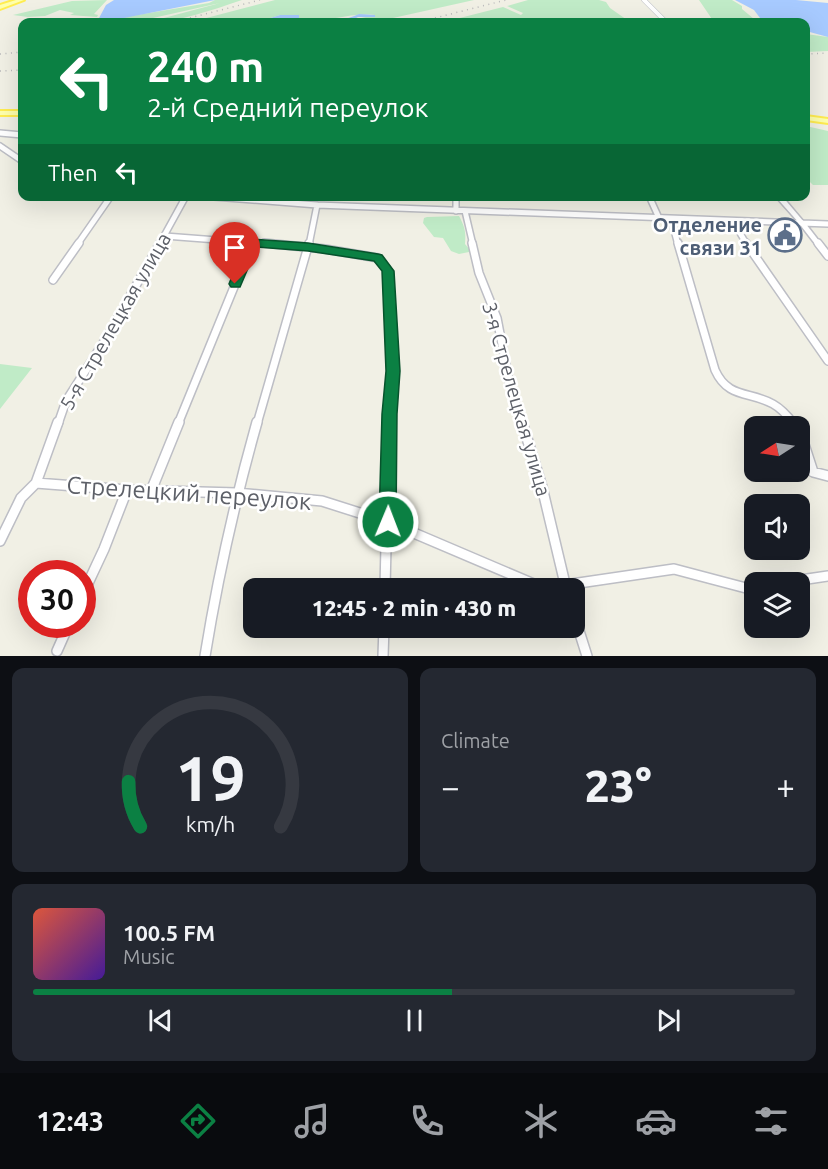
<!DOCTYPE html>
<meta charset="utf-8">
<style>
:root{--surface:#171b24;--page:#242831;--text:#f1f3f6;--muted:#9ea1a6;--line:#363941;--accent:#0b8043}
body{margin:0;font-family:Ubuntu,sans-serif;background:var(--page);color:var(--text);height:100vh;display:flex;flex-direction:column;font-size:22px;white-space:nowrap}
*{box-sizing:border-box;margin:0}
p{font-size:20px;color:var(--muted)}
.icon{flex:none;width:33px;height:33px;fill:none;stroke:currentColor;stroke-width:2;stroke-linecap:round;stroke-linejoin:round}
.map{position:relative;height:656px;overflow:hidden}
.drawer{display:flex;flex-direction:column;gap:12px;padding:12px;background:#0d0f14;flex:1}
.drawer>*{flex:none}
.top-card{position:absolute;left:18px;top:18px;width:792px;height:183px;border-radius:12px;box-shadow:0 6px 24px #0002;background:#0b8043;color:#fff;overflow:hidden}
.needle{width:39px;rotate:258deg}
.tools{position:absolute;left:744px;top:416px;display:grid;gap:12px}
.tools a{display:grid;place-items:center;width:66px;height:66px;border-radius:12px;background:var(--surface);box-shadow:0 6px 24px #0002;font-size:30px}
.speed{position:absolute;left:18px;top:560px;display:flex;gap:12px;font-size:30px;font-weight:700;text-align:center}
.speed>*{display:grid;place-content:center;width:78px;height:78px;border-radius:50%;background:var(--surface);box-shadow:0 6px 24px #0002;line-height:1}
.speed .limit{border:9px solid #d22;background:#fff;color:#111}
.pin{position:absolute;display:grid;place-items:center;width:51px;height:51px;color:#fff;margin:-62px -26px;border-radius:50% 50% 50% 0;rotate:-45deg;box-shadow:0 0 6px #0007}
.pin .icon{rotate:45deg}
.me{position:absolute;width:66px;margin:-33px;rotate:1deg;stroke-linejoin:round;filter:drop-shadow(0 0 4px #0008)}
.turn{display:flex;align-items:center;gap:21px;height:126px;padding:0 30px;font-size:27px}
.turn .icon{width:78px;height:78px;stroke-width:2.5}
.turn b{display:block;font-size:42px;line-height:51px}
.then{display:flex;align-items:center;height:57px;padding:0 30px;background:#0003;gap:12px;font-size:22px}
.big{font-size:45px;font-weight:800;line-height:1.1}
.drawer .card{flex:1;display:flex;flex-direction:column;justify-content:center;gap:9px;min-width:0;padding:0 21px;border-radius:12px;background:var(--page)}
.drawer .dial{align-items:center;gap:0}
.dial svg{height:156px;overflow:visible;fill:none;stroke:var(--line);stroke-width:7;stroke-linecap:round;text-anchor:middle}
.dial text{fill:var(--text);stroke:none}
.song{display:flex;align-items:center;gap:18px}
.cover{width:72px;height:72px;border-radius:9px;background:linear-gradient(135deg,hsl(10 70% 55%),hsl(260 70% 35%))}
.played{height:6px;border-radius:3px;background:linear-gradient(90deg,var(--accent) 55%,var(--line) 55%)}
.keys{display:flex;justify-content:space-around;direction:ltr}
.heat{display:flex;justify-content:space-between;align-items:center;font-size:33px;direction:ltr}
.drawer .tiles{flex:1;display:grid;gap:12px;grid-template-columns:1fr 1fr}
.card:last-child{grid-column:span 2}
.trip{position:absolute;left:243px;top:578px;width:342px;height:60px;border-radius:12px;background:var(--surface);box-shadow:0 6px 24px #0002;font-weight:800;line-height:60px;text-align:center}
.dock{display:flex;height:96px;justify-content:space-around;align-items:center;background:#090b0e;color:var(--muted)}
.dock .icon{width:42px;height:42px}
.dock .selected{color:var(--accent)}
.dock b{font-size:27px;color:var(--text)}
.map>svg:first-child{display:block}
.green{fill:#c0ebc7}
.water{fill:#a7caff}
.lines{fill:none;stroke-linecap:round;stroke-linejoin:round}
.minor-far3-casing{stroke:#bdbec5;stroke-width:5}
.minor-far2-casing{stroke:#bdbec5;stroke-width:8}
.minor-far1-casing{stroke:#bdbec5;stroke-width:10}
.minor-casing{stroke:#bdbec5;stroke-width:12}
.tertiary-casing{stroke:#bdbec5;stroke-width:3}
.primary-casing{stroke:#ffec50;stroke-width:4}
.minor-far3{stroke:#fff;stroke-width:4}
.minor-far2{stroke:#fff;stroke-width:5}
.minor-far1{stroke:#fff;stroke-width:7}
.minor{stroke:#fff;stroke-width:9}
.tertiary{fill:#fff;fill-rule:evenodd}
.primary{fill:#feffac;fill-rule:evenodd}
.rail{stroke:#b9b9bb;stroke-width:1.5;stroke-dasharray:1 4.5;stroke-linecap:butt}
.route{fill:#0b8043;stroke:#07532c;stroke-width:1.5}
.labels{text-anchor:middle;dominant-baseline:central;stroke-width:5;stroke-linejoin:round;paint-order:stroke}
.service-label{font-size:20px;font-weight:bold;fill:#4e5e75;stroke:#fff;text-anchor:end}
.street-label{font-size:20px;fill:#5d6068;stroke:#fff}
.near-street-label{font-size:24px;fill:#5d6068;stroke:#fff}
</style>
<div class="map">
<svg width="828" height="656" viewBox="0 0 828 656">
<rect width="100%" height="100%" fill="#f1f0e5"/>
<path class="green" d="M107,0L94,14L98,15L97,17L70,15L74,13L60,10L45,16L28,17L13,15L72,1Z
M215,0H242C212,10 180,22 149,22L220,3L135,22H95L209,3Z
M275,0H474L375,22L352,20L375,15C350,12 325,23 299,21V15H280L258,22H191Z
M528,0H599L606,2L610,8L630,22H444L503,7L521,15L523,13L507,6Z
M699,0H732L742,6V9L754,19L762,22H714Z
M806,34L828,37V51L806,52Z
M806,126L828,131V185H813L806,178V145H808L806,141Z
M459,216C465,227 466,232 465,244L470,250L469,252L459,254L451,251L443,238L434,237L423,223L424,218L427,217Z
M0,364L32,368L0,409Z"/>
<path class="water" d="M114,0H215L109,21L98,20L106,5Z
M735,0H796L828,3V37L806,31V22H769L760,18L754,10Z
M359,14L375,15V17H358L352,20L354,22H258L280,15H299V21C318,23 342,22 359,14Z"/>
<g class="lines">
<defs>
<path id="minor-far3" d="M644,0L666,22"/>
<path id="minor-far2" d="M0,133L22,135
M0,146L22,161
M201,196L317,205L828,224
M456,196V211
M649,196L659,218
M465,211L473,245
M671,219L678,245
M733,221L747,245
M802,223L819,245
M165,236L282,245
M77,245L111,196
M159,245L186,196
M309,245L317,205"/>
<path id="minor-far1" d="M264,243L325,249L378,258L388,271L393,371L389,424
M472,243L479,273L497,318L509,381L522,424
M678,243L715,370C728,399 750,391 773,404C782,409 788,416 794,424
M746,243L828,361
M818,243L828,256
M53,280L79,243
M58,424L66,401L107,337L160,243
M178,424L252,243
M257,424L309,243"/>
<path id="minor" d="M522,422L542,487L566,588
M793,422L796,426
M800,432L813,472L828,476
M36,483L127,490L237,493L322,501L388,522L536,585H565L674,569L746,588L754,587
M151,491L179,422
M0,541L21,498L36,483L58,422
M787,582L828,576
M385,588L389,422
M82,596L104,549L127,490
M574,615L587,656
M57,651L69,624
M205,656C218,576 235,500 257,422
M383,656L384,627"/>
<path id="tertiary" d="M775,196H782L804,222V224H800Z"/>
<path id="primary" d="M16,0H24L0,9V5Z
M0,111H22V115H0Z
M806,116L828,119V123L806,120Z"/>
</defs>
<use href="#minor-far3" class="minor-far3-casing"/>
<use href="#minor-far2" class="minor-far2-casing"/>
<use href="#minor-far1" class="minor-far1-casing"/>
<use href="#minor" class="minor-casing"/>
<use href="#tertiary" class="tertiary-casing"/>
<use href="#primary" class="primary-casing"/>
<use href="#minor-far3" class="minor-far3"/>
<use href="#minor-far2" class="minor-far2"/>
<use href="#minor-far1" class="minor-far1"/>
<use href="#minor" class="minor"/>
<use href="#tertiary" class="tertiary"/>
<use href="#primary" class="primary"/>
<path class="rail" d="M174,22L260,0
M419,22L506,0
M0,54L22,52
M806,54L828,53
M0,71L22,70"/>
</g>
<path class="route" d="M252,239L308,243L378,254L382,255L394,271L400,371L397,414L396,522L394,528L388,530L381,528L379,522L382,414L386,371L382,271L374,261L308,251L257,247L240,287H231L229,284L246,243Z"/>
<defs>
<symbol id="civic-ring" viewBox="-11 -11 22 22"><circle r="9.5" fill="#fff" stroke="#5c6f8a" stroke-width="1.5"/><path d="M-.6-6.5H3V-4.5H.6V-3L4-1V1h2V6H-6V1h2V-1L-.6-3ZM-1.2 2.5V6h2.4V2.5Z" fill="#5c6f8a"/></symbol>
</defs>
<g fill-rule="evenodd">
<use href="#civic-ring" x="766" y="216" width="38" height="38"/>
</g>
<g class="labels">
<g class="service-label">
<text x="762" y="224">Отделение<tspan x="762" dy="23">связи 31</tspan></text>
</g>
<g class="street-label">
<text transform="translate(115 321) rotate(-60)">5-я Стрелецкая улица</text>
<text transform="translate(517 399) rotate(74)">3-я Стрелецкая улица</text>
</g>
<g class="near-street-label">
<text transform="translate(189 493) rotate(4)">Стрелецкий переулок</text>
</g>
</g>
</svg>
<div class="tools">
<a><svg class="needle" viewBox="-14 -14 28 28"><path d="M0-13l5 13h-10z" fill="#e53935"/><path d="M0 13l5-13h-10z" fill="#9ea1a6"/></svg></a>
<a><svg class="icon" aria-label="sound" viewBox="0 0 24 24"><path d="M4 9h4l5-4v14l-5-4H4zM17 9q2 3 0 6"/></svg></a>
<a><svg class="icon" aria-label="layers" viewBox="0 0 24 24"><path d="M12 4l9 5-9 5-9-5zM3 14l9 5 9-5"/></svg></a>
</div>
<div class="speed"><div class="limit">30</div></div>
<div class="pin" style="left:235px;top:284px;background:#d93025"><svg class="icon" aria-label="arrive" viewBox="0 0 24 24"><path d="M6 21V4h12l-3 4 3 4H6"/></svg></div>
<svg class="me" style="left:388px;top:522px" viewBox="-20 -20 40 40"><circle r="17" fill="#0b8043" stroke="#fff" stroke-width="3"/><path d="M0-11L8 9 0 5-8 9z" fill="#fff"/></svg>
<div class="trip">12:45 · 2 min · 430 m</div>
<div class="top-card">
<div class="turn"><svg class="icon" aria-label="left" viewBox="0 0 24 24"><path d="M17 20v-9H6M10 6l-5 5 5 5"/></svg><div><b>240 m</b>2-й Средний переулок</div></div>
<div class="then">Then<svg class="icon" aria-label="left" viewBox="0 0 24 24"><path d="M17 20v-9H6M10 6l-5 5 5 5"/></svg></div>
</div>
</div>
<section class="drawer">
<div class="tiles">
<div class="card dial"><svg viewBox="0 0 100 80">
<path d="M14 69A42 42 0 1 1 86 69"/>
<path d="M14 69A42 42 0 0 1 8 46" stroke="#0b8043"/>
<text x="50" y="56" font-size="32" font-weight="700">19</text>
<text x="50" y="72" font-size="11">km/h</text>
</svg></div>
<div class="card"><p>Climate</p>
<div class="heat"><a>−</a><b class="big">23°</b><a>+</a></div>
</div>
<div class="card">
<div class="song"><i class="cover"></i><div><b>100.5 FM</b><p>Music</p></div></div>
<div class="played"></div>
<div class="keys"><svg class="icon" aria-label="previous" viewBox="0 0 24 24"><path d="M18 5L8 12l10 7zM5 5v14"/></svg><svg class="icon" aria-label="pause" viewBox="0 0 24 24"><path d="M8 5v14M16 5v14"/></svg><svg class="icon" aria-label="next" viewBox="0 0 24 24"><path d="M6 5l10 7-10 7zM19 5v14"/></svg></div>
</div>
</div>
</section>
<nav class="dock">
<b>12:43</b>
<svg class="icon selected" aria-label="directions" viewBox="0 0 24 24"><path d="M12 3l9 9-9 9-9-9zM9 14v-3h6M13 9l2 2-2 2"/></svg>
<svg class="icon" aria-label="music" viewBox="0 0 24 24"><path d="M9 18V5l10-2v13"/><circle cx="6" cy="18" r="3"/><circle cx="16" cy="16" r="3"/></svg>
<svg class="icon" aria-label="phone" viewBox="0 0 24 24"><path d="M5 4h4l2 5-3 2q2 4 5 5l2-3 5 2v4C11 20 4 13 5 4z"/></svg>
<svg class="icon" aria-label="climate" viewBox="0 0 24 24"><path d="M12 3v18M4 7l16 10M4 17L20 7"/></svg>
<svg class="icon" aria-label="car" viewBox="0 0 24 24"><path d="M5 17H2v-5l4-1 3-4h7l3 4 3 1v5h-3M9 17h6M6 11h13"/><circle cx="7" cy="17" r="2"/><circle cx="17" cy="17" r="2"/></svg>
<svg class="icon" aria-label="filters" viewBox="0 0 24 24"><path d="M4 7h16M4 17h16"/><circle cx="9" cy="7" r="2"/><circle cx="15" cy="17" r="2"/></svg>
</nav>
